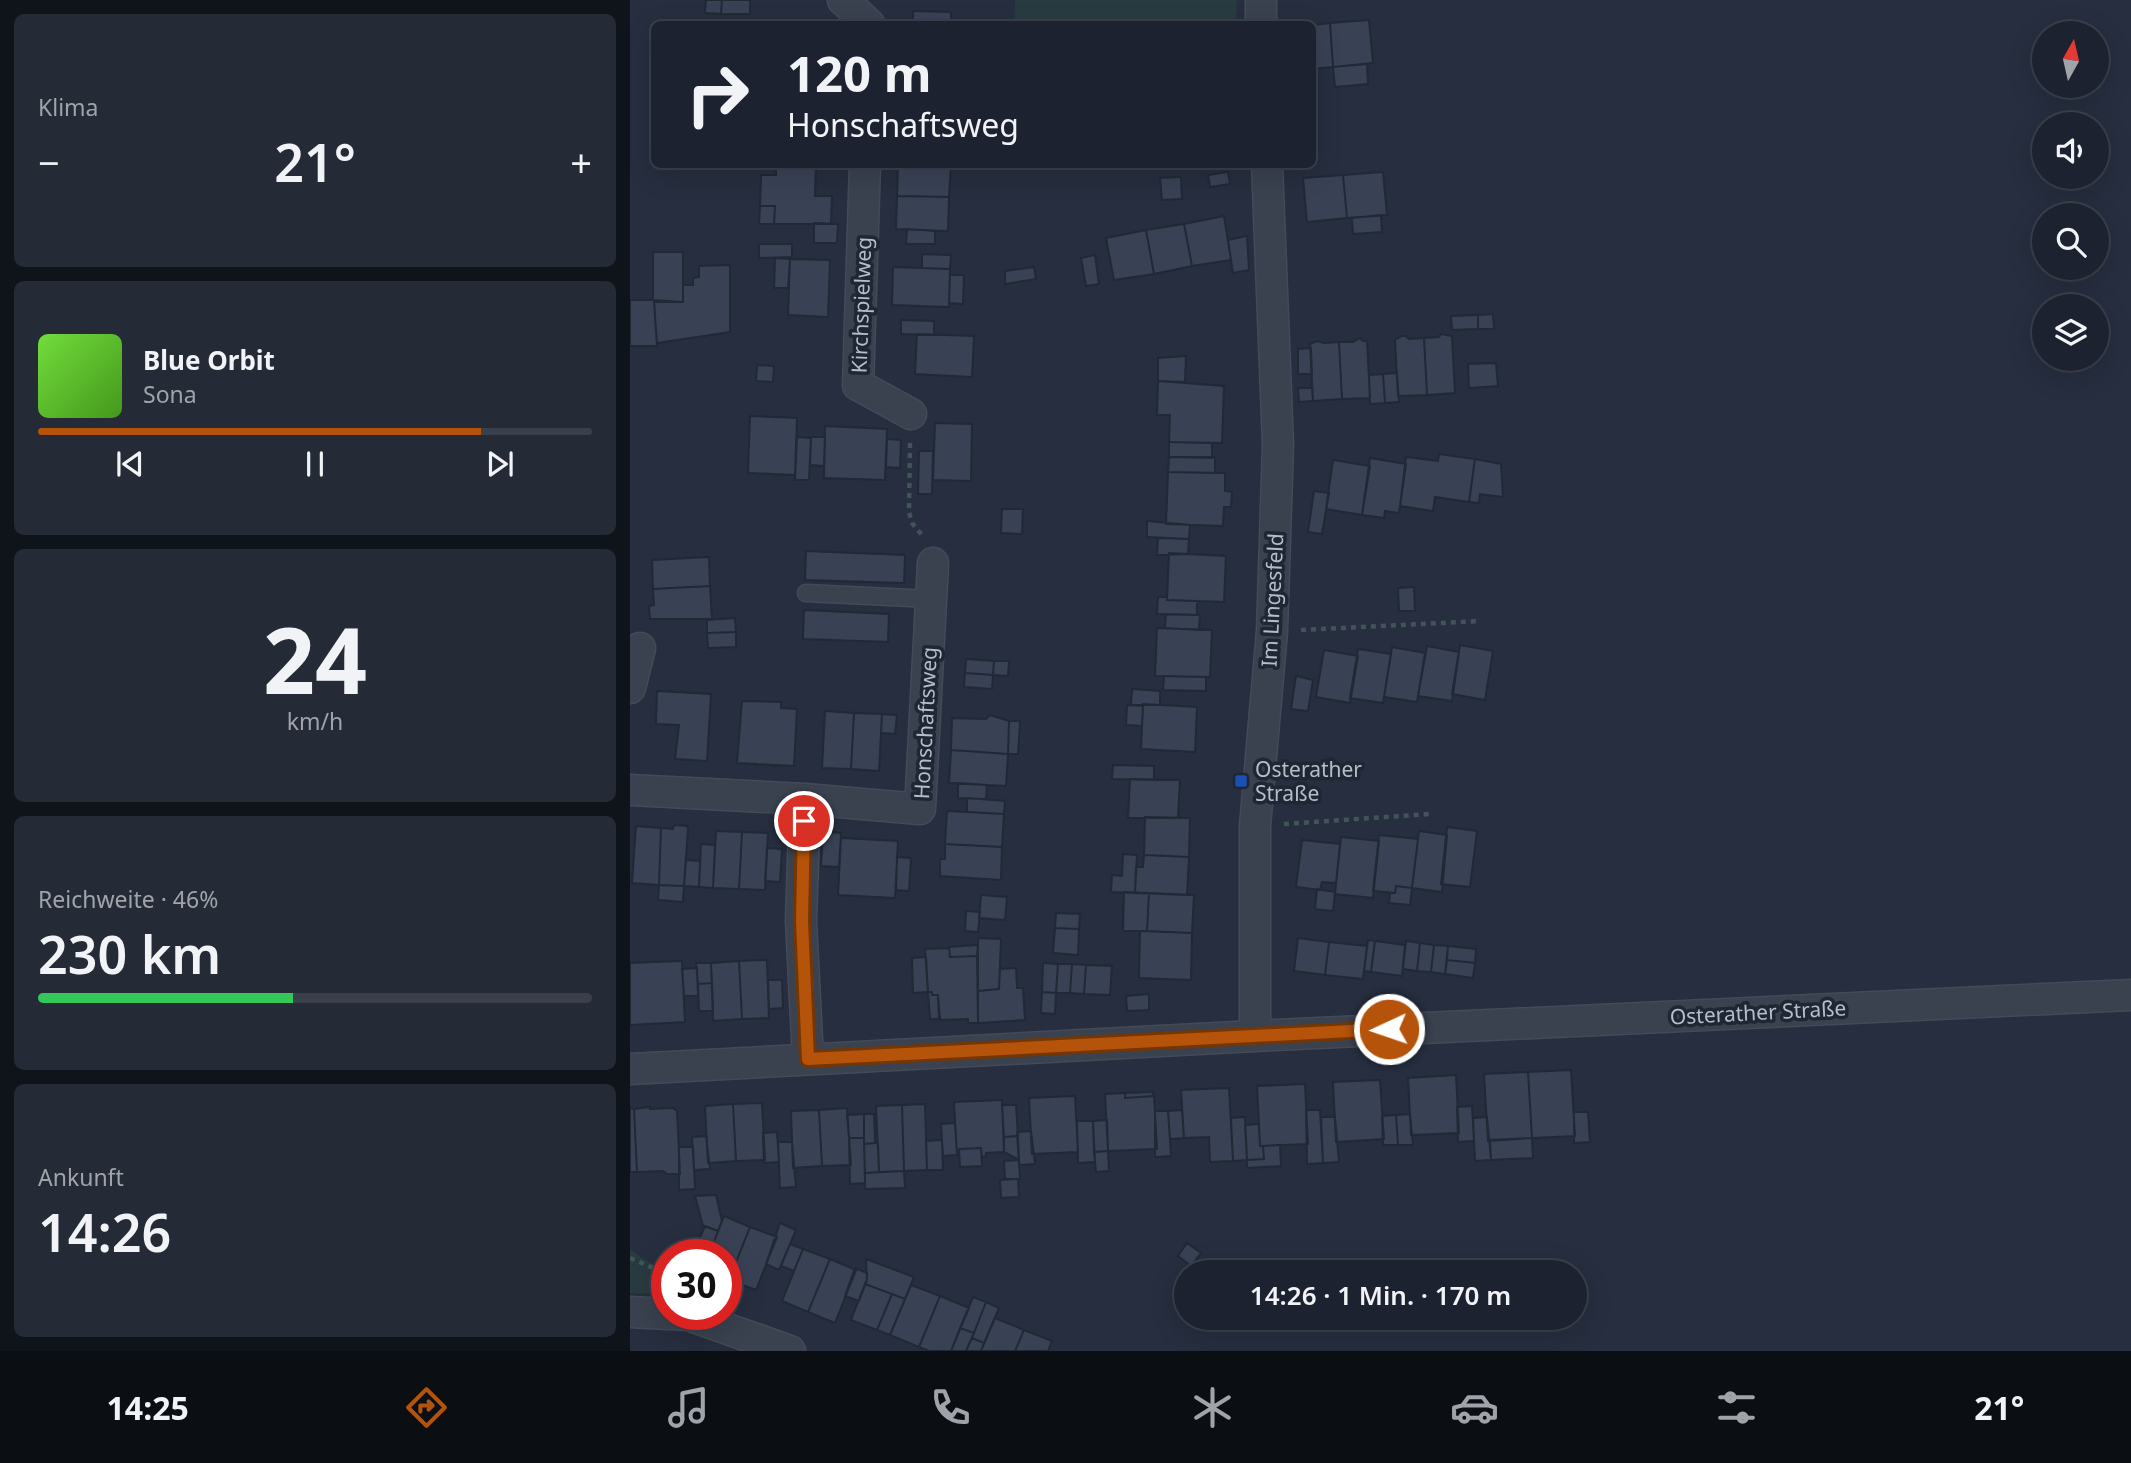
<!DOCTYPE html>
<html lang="de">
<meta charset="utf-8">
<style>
:root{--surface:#1c222f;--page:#252a37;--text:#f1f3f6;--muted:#a0a4aa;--line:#3a3f4b;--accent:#b45309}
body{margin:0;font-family:"Noto Sans",sans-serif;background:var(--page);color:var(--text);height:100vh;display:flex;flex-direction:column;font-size:26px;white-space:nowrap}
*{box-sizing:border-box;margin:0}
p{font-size:23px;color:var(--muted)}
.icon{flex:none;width:38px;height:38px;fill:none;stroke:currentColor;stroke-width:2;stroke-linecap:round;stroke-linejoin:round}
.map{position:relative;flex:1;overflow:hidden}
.panel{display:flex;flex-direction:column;gap:14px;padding:14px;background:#0f131a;width:630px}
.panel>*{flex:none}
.guide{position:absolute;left:21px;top:21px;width:665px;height:147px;border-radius:10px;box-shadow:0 7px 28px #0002,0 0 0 2px var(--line);background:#1c222f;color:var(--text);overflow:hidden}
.needle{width:46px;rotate:8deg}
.fabs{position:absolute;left:1402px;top:21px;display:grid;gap:14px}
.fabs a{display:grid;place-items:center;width:77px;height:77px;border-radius:50%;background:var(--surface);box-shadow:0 7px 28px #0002,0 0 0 2px var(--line);font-size:35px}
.speed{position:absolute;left:21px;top:1239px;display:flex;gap:14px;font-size:35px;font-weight:700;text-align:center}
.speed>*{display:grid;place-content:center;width:91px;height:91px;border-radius:50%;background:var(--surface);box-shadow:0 7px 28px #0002,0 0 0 2px var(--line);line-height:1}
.speed .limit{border:10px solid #d22;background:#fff;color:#111}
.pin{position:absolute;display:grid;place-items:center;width:60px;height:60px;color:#fff;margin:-30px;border:4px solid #fff;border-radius:50%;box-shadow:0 2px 7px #0007}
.me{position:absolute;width:77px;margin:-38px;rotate:267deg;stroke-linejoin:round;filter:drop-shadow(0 0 5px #0008)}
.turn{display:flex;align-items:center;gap:24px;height:147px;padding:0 21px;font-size:32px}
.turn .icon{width:91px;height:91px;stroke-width:2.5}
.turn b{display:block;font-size:49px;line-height:60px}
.big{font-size:52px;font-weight:600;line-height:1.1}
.panel .card{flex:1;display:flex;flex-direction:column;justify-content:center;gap:10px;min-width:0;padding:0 24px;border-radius:10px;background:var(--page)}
.panel .dial{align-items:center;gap:0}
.dial b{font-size:91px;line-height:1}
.song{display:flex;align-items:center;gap:21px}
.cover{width:84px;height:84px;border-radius:10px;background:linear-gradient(135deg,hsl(100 70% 55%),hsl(100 70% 35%))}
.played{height:7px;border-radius:4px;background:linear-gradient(90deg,var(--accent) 80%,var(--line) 80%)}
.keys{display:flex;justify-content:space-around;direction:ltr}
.heat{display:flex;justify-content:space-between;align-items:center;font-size:38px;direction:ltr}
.charge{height:10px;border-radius:5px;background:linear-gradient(90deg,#34c759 46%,var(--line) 0)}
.trip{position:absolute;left:544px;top:1260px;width:413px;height:70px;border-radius:35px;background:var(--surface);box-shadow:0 7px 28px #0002,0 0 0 2px var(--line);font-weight:600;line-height:70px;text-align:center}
.tab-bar{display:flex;height:112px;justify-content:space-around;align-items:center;background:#0b0e13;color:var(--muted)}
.tab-bar .icon{width:49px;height:49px}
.tab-bar .current{color:var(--accent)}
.tab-bar b{font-size:32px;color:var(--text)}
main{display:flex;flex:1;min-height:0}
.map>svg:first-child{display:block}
.green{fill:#283b40}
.building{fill:#394255;stroke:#212836;stroke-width:2}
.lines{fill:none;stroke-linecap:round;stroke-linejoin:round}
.lane-casing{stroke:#444a58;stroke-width:19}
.street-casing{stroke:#444a58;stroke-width:33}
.path{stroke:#415458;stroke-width:4.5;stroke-dasharray:5 5;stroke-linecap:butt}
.lane{stroke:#3a414f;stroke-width:16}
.street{stroke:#3a414f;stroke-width:30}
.route-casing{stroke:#753606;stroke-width:18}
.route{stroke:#b45309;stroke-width:12}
.transit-dot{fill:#1a4fb4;stroke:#1f2634;stroke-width:2.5}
.labels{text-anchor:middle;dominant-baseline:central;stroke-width:7;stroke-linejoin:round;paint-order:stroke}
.street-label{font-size:21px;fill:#b7bcca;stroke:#1f2634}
.poi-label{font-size:21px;fill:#b7bcca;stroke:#1f2634;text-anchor:start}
</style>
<main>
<section class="panel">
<div class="card"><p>Klima</p>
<div class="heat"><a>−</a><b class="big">21°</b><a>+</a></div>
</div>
<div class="card">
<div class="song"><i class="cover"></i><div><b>Blue Orbit</b><p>Sona</p></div></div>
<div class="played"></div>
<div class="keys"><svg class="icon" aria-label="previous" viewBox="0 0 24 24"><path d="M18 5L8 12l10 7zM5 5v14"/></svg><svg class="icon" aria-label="pause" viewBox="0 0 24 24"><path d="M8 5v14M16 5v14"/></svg><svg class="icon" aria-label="next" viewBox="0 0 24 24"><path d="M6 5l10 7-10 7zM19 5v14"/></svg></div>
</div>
<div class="card dial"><b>24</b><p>km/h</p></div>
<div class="card"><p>Reichweite · 46%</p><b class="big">230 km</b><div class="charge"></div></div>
<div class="card"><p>Ankunft</p><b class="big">14:26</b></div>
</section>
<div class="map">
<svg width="1501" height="1351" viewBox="0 0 1501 1351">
<rect width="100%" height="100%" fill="#262e3f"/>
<path class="green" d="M385,0H607L606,24H384Z
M0,1249L15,1260L37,1269V1294L0,1293Z"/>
<path class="building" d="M76,0H92L91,14L75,13Z
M92,0H120V14H91Z
M283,11L321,12V24H283Z
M739,20L743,63L703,67L700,23Z
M700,23L703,67L682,69V25Z
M737,64L738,84L705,87L703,67Z
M146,164H186L185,196H202L201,224H144L145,206H130L131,175H146Z
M268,164L321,165L319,197L267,196Z
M598,172L600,184L580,187L578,175Z
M753,172L757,215L717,218L713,175Z
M713,175L717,218L677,222L673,178Z
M551,177L552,199L532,200L530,178Z
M267,196L319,197L318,231L266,229Z
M130,206H145L144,224H129Z
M751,215L752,232L723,234L722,218Z
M594,216L601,260L562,266L554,224Z
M184,223L208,224L207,243H184Z
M554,224L562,266L524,274L516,230Z
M277,229L305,231V244H276Z
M516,230L524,274L484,280L476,238Z
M617,236L619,270L603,273L598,240Z
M129,244H162V257L129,258Z
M23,252H53V302L23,300Z
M292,254L321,255L320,269L292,268Z
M465,255L469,284L456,286L451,258Z
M145,258L160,259L158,288H144Z
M160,259L200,260L198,317L158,315Z
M100,265V332L27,343L24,302H53V285H63V278L69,277V266Z
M263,267L320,269L319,307L262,305Z
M404,267L406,279L375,284V271Z
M320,275H334L333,304L319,303Z
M0,300H24L27,346H0Z
M863,314L864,329H848V315Z
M848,315V329L822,330L821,316Z
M271,320L304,321V335L271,334Z
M287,334L344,336L342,377L285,374Z
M811,334L822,336L825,393L797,395L794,338L809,337Z
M772,336H776L779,339L794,338L797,395L768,396L765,340Z
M730,338L733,341H737L740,398L712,399L709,342H723Z
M687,341L694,343L709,342L712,399L683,401L680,344Z
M681,348L682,374H668V349Z
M556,356L555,382L528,381V358Z
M866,363L868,386L839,388L838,364Z
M127,365L144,366L143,382L126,381Z
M767,373L769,402L755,403L753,374Z
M753,374L755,403L740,404L739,375Z
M528,381L594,386L592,443L539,442L540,415H527Z
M668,388H682L683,401L669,402Z
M120,416L167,418L165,475L118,473Z
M305,423L342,424L341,481L303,480Z
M195,426L257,429L255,480L194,478Z
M167,437L181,438L179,480H165Z
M181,437H195L194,466L180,465Z
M257,439L271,440L270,468L256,467Z
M539,442L582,443V458L539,457Z
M289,451H303L302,494H288Z
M809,454L845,459L839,502L805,497L803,511L770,506L776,457L808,461Z
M539,457H585V473L538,472Z
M740,458L776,464L769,513L755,511L754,518L732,515Z
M845,459L871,464L873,497L850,494L849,503L839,502Z
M703,460L740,466L732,515L696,509Z
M538,472L595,473V491L602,492L601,507H594L593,526L536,524Z
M684,491L699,493L692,534L678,532Z
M372,509H393L392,534L371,533Z
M517,521L560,525L559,539L517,537Z
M528,538L559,539L558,554L527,555Z
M176,551L275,555L274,583L175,580Z
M539,553L596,556L594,602L537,600Z
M79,557L80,586L23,589L22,560Z
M80,586L82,619H20L19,606L24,605L23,589Z
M784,587L785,611H769L768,588Z
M528,597H537V600L567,601V615L527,614Z
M174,610L259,614L258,642L173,639Z
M536,614L570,615L569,630L535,628Z
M105,618L106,632L77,633V620Z
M527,628L582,630L580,677L525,676Z
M106,632V647L78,648L77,633Z
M830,645L863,651L855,700L822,694Z
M797,646L829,652L822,701L788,696Z
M762,647L795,653L787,702L754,697Z
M728,649L761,654L753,703L720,698Z
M694,650L728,656L720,703L686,697Z
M336,659L364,661L363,675L335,673Z
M364,661H379L378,676L363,675Z
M335,673L363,675L362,689L334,687Z
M534,676L576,677V691L533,690Z
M666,676L683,680L678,711L661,709Z
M502,689L530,691V705H501Z
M27,691L81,694L77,761L45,759L49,725L26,724Z
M112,701L151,702V708L167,709L164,766L145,765L144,767L143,765L127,764L126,766V764L107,763Z
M513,704L567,707L565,752L511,749Z
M497,705L513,706L512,726L496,725Z
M195,711L224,713L221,769L192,768Z
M224,713L252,714L249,771L221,769Z
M252,714L267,715L265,734L251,733Z
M360,715L379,721L378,754L321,750L322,718L356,719Z
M379,721H390L388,754H378Z
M321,750L378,754L376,786L319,783Z
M483,765L524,766V780L482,779Z
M500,779L550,780L548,818H498Z
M328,783L357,785L356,799L328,798Z
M337,798L375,801L374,814L337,812Z
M317,811L374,814L372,847L315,844Z
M515,817L560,818L559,857L514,855Z
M44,825L57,826L58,829L54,886L29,885L31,828L43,829Z
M6,826L31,828L29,885L2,883Z
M817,827L847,831L840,887L811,884Z
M86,831L112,832L109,889L83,888Z
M789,831L817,835L812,892L782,888Z
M112,832L138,833L135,890L109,889Z
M193,832L211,833L209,867L191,866Z
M749,835L788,839L782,888L766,886L765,893L743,891Z
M711,837L749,841L743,898L705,894Z
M211,838L268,841L265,898L208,895Z
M672,840L710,844L706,883L692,882L690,890L666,887Z
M71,844L85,845L83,888L69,887Z
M315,844L372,847L371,880L310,876V859H315Z
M137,848L152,849L150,882L135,881Z
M493,854L507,855L505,893L481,892L482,875L492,876Z
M514,855L559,857L557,895L505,893L506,867H513Z
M267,857L281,858L279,891L266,890Z
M56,860L70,861L69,887L54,886Z
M29,885L54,886L53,902L28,900Z
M766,886L782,888L780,905L759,903L760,893H765Z
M687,889L705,892L703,911L685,909Z
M494,892L519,893L517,931H493Z
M519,893L564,895L562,933L517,931Z
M351,895L377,897L375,920L349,918Z
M336,911L350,912L348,932L335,931Z
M426,913L450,914L449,929L425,928Z
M425,928L449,929L448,955L423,953Z
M510,931L562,933L561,980L509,978Z
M348,938L371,939L369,989L348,991Z
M668,938L699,942L695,975L664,971Z
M738,940L745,941L741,972L734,971Z
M745,941L775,945L772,976L741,972Z
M776,941L790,943L787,971L773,969Z
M699,942L737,946L733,979L695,975Z
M790,943L804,945L801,972L787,971Z
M348,945L347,956L320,957L319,947Z
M804,945L818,946L815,974L801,972Z
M818,946L846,949L845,963L817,960Z
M319,948L320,957L347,956L348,1023H338V1019L309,1020L308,995H302V992H298L295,949Z
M296,957L298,992L283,993L282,958Z
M137,960L139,1018L112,1019L109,961Z
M817,960L845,963L843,978L815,974Z
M52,961L55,1022L0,1025V963Z
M109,961L112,1019L83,1021L81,963Z
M66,963H81L82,983L68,984Z
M413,963L428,964L426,993L412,992Z
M428,964H442L440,993H426Z
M442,964L456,965L454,994L440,993Z
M456,965L482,966L480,995L454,994Z
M67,968L68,996H54L52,969Z
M386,968L387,988H393L395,1020L348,1023V991L369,989L370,969Z
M138,980H152L153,1008L139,1009Z
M82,983L83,1011H69L68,984Z
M298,992H302V995H308L310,1019H300Z
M412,992L426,993L425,1014L411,1013Z
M519,994V1010L497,1011L496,996Z
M941,1070L945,1136L902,1138L898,1072Z
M898,1072L902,1138L858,1141L854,1074Z
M826,1075L829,1133L781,1135L778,1078Z
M750,1080L754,1139L706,1142L703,1082Z
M675,1084L678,1144L630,1146L627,1086Z
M599,1088L603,1161L580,1162L579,1137L554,1138L551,1090Z
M523,1092L524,1096L495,1098V1093Z
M495,1093V1098L524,1096L527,1149L478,1151L475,1094Z
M445,1096L448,1152L402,1154L399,1098Z
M372,1100L374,1152L356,1153V1156L352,1157L351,1148L329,1149V1155H327L324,1102Z
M132,1103L135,1160L106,1161L103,1104Z
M103,1104L106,1161L78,1163L75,1106Z
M295,1104L297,1170L274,1171L272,1105Z
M272,1105L274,1171L249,1172L246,1106Z
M372,1105H386L388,1136L374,1137Z
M842,1106L844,1141L828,1142L827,1107Z
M20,1107V1109L43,1108L47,1111L50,1174H37L33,1171L7,1172L4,1109Z
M0,1108L4,1109L7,1172H0Z
M217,1108L221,1165L192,1166L189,1110Z
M189,1110L192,1166L163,1168L161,1111Z
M552,1110L554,1138L540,1139L538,1111Z
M676,1110H690L693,1163L677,1164Z
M525,1111H538L541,1156L525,1157Z
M944,1112H958L960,1142L944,1143Z
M234,1114H244L245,1143L234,1144Z
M234,1114V1138H219L217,1115Z
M780,1114L783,1145H768L766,1115Z
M766,1115L768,1145H753L752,1116Z
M615,1117L617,1160L603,1161L601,1118Z
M691,1117H705L709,1162L693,1163Z
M857,1117L861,1160L845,1161L843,1118Z
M477,1120L478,1151L464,1152L463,1121Z
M447,1121H463L465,1162L448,1163Z
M325,1123L327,1155L313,1156L311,1124Z
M629,1124L630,1146H633L634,1159L617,1160L615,1125Z
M401,1131L405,1164L389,1165L387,1132Z
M147,1132L149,1162L134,1163L133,1133Z
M76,1136L80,1169L64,1170L62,1137Z
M388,1136L389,1160L374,1152V1137Z
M219,1138H234L235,1183L220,1184Z
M902,1138L903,1158L861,1160L860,1140Z
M312,1140L313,1170H297L296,1141Z
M148,1142H162L166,1187L150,1188Z
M245,1143H248L249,1172L235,1173L234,1144Z
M650,1145L651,1166L617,1168V1160L634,1159L633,1146Z
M49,1147H63L65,1189L49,1190Z
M351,1148L352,1166L330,1167L329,1149Z
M478,1151L479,1171L466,1172L464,1152Z
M389,1160L390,1179H375L374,1161Z
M274,1171L275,1188L235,1189V1173Z
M388,1179L389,1197L371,1198L370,1180Z
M86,1195L92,1221L88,1231L73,1226L65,1196Z
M94,1216L120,1227L99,1280L96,1278V1255H79Z
M150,1223L166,1230L149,1270L136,1264Z
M75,1226L88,1231L79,1255H66L63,1253Z
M120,1227L147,1237L126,1290L99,1280Z
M557,1243L571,1253L561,1266L548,1256Z
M160,1244L173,1249L164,1271L151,1266Z
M173,1249L200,1259L178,1312L152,1301Z
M200,1259L226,1270L205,1323L178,1312Z
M236,1259L284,1277L275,1299L235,1284L237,1280Z
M651,1262L675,1265L674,1272H650Z
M225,1268L237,1273V1280L229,1301L215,1296Z
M235,1284L262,1294L247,1330L221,1320Z
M281,1285L310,1296L289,1347L260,1335Z
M262,1294L275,1299L260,1335L247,1330Z
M310,1296L339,1308L321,1351H299L289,1347Z
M343,1297L356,1302L344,1333L330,1328Z
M356,1302L369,1308L354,1343L342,1338Z
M365,1318L394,1330L385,1351H351Z
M330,1328L344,1333L336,1351H321Z
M394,1330L422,1341L418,1351H385Z
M342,1338L354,1343L351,1351H336Z"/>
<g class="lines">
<defs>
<path id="lane" d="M176,593L301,599"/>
<path id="street" d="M213,0L239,24
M631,0V24
M235,164L228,385L281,414
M0,688L10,648
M0,790L175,799L290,809L303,563
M175,799L171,921L178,1059
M625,1036V826L642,631L648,445L637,164
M0,1069L625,1036L1501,995
M0,1312L37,1314
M41,1314L58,1315L160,1351"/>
</defs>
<use href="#lane" class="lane-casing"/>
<use href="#street" class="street-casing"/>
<path class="path" d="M280,443L279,512L282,523L292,535
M671,630L849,621
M654,824L800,814
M0,1258L37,1274"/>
<use href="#lane" class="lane"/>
<use href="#street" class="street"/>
</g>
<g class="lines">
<defs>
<path id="route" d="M174,821L172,921L178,1059L759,1029"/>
</defs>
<use href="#route" class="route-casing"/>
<use href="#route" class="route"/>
</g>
<rect class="transit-dot" x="604" y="774" width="14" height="14" rx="3.5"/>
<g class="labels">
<g class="street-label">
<text transform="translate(231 305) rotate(-88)">Kirchspielweg</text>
<text transform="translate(642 600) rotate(-87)">Im Lingesfeld</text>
<text transform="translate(295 723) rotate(-87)">Honschaftsweg</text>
<text transform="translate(1128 1012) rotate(-3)">Osterather Straße</text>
</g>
<g class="poi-label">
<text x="625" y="769">Osterather<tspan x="625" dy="24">Straße</tspan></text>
</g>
</g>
</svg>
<div class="fabs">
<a><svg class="needle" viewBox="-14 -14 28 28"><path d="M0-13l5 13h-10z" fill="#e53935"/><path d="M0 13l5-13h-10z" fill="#a0a4aa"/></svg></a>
<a><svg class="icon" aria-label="sound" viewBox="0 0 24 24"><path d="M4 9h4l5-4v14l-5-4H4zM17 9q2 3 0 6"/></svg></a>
<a><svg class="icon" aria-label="search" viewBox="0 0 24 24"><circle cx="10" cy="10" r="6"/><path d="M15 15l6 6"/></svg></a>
<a><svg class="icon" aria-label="layers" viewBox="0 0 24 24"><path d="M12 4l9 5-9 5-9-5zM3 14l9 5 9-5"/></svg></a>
</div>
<div class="speed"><div class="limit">30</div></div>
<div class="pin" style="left:174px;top:821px;background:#d93025"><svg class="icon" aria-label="arrive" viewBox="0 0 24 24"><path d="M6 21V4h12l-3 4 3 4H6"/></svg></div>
<svg class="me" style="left:759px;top:1029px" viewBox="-20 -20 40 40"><circle r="17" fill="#b45309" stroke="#fff" stroke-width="3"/><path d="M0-11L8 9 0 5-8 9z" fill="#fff"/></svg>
<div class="trip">14:26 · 1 Min. · 170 m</div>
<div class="guide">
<div class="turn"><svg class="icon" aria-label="right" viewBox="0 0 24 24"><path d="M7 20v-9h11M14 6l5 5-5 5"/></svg><div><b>120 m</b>Honschaftsweg</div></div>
</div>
</div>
</main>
<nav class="tab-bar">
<b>14:25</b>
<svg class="icon current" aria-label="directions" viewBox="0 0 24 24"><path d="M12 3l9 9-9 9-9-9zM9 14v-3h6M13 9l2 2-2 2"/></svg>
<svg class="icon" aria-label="music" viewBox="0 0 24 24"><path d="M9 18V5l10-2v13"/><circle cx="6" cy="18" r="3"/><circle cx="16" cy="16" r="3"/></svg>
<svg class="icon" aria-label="phone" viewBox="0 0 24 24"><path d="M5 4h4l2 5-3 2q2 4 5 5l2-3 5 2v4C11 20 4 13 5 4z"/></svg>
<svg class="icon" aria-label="climate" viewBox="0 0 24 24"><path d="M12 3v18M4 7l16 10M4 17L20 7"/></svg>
<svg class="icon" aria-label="car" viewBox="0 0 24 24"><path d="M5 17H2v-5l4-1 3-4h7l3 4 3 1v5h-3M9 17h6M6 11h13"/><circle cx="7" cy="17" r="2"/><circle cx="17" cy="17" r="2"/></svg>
<svg class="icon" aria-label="filters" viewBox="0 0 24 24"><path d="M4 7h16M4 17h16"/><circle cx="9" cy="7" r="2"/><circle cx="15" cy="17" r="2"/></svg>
<b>21°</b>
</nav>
